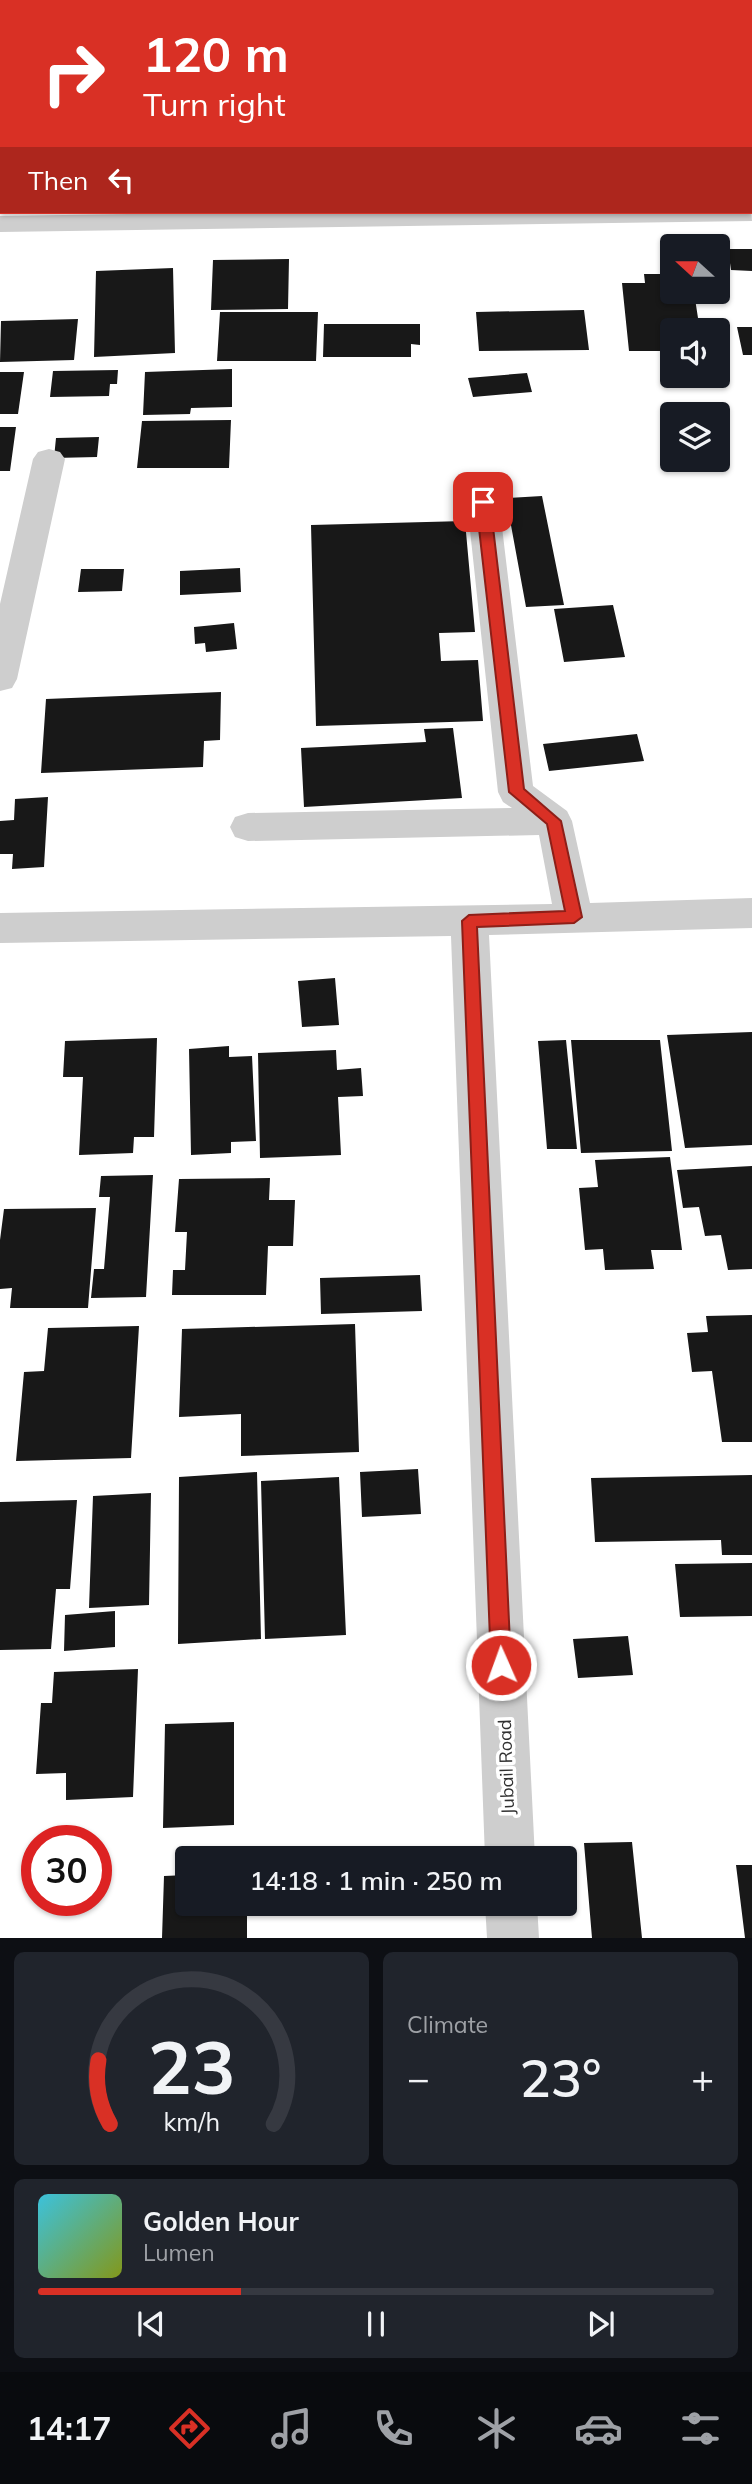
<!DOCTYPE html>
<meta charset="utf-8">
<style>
:root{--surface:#171b24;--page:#20242c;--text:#f1f3f6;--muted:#9ea1a6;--line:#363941;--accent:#d93025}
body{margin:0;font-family:Mulish,sans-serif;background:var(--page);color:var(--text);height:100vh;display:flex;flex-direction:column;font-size:26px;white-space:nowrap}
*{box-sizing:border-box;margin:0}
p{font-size:23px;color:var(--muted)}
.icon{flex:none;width:38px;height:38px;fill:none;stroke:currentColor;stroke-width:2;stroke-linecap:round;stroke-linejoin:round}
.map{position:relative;height:1938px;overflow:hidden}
.panel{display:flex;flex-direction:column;gap:14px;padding:14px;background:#0d0f14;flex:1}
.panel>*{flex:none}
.guide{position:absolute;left:0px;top:0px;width:752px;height:214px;box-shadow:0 2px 5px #0004;background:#d93025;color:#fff;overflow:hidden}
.needle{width:46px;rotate:291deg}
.buttons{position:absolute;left:660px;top:234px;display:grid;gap:14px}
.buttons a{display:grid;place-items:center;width:70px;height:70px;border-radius:7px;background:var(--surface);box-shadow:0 2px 5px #0004;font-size:35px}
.speed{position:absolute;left:21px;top:1825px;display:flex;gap:14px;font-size:35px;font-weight:700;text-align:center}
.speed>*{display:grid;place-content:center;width:91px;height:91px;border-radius:50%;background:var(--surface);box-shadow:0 2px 5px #0004;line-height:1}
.speed .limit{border:10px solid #d22;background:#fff;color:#111}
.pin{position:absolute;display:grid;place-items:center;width:60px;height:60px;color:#fff;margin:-30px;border-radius:14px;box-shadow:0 4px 10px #0006}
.me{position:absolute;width:77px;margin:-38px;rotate:358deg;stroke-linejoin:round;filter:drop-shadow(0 0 5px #0008)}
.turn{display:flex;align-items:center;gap:24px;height:147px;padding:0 28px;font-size:32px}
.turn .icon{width:91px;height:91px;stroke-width:2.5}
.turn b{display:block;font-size:49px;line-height:60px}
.then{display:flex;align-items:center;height:66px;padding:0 28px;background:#0003;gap:14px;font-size:26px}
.big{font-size:52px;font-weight:600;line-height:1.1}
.panel .tile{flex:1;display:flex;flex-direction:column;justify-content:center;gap:10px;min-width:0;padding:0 24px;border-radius:10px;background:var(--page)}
.panel .dial{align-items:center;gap:0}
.dial svg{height:182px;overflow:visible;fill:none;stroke:var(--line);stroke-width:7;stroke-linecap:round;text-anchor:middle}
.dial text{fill:var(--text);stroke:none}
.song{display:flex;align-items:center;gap:21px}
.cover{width:84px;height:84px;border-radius:10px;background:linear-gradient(135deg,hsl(190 70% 55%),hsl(70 70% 35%))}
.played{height:7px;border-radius:4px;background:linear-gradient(90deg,var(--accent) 30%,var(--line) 30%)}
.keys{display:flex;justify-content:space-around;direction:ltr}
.heat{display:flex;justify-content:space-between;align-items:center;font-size:38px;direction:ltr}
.panel .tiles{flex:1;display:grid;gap:14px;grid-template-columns:1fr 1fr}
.tile:last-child{grid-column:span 2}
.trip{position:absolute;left:175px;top:1846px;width:402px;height:70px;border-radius:7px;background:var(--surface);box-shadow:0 2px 5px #0004;font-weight:600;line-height:70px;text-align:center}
.tab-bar{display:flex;height:112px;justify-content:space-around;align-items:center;background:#090b0e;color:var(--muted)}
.tab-bar .icon{width:49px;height:49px}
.tab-bar .selected{color:var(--accent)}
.tab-bar b{font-size:32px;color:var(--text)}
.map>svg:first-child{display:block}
.green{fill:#eaeedf}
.building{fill:#181818}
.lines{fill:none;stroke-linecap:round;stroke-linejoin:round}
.minor{fill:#cecece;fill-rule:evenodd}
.route{fill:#d93025;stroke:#8d1f18;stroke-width:2}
.labels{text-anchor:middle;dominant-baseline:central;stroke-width:7;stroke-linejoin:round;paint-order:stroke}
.street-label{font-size:18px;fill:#313131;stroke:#fff}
</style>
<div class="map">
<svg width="752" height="1938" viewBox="0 0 752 1938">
<rect width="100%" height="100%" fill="#fff"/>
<path class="green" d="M0,0H673V2H2L0,201Z"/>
<path class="building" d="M728,249H752V271L731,270Z
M289,259L288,309L211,310L213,260Z
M173,268L175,353L94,357L96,271Z
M644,274H670L672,292H694L700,331H672V351H629L622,283H645Z
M584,310L589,350L479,351L476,312Z
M220,312H318L316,361H217Z
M78,319L74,360L0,362L1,321Z
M324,324H420V345L411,344V357H323Z
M737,327H752V355H743Z
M232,369V407L191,408L190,414L143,415L145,372Z
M118,370L117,384H110L109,396L50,397L53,371Z
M0,372H24L18,414H0Z
M527,373L532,392L473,397L468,378Z
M231,420L229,468H137L142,421Z
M0,427H16L10,471H0Z
M99,437L97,457L54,458L56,438Z
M542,496L564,605L526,607L506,498Z
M465,521L475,632L439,633L441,661L478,660L483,721L316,726L311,525Z
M240,568L241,592L180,595V571Z
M81,569H124L122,591L78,592Z
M613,605L625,657L564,662L554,609Z
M234,623L237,649L206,652L205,643L195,644L194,627Z
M221,692L220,740L204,741L203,767L41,773L46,699Z
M453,728L462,798L304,807L301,748L426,742L424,729Z
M637,734L644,761L549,771L543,744Z
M48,797L44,867L12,869L13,854H0V821L14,820L15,799Z
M335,978L339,1025L302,1027L298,981Z
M752,1032V1145L685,1148L667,1035Z
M157,1038L154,1137H134L133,1153L79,1155L83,1077H63L65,1041Z
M566,1040L577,1149H547L538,1041Z
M571,1040H660L672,1151L581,1153Z
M229,1046V1057L252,1056L256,1141L231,1142V1153L191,1155L189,1049Z
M336,1050L337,1070L361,1068L363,1096L338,1097L341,1155L260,1158L258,1053Z
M670,1157L682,1250H651L654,1269L605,1270L603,1249L585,1250L579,1188L598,1187L595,1160Z
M752,1166V1269L728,1270L721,1235L705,1236L699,1207L683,1208L677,1170Z
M153,1175L146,1297L91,1298L94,1269H104L110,1197H99L101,1176Z
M270,1178L269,1200H295L293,1246H268L266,1295H172L173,1270H185L187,1232H175L179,1179Z
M96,1208L88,1308H10L12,1288L0,1289V1240L4,1209Z
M420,1275L422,1311L321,1314L320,1278Z
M752,1315V1442H722L712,1371L692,1372L687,1333L708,1332L706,1316Z
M355,1324L359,1452L241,1456V1414L179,1417L182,1329Z
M139,1326L131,1458L16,1461L24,1372L44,1371L48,1328Z
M418,1469L421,1514L362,1517L360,1472Z
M257,1472L261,1639L178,1644L179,1477Z
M752,1475V1555H722L721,1540L595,1542L591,1478Z
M339,1477L346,1635L265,1639L261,1481Z
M151,1493L149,1605L89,1608L93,1496Z
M77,1500L70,1589H56L51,1649L0,1650V1502Z
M752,1563V1616L680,1617L675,1564Z
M115,1611V1647L64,1651L65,1615Z
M628,1636L633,1675L578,1678L573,1639Z
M138,1669L133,1797L66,1800V1773L36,1774L41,1703H52L54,1672Z
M234,1722V1825L163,1828L165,1724Z
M632,1842L642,1938H592L584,1843Z
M736,1865H752V1938H745Z
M187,1875V1904H247V1938H162L164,1876Z
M437,1904H461V1912L437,1913Z"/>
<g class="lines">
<path class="minor" d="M697,0H724L725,2H699Z
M751,7H752V23H751Z
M751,59H752V75H751Z
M751,205L752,221L0,232V216L260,212H751Z
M49,449L60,452L65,459L17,679L12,688L0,691V604L33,459L38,452Z
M483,491L494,494L499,502L533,786L567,811L572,821L590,903L752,898V928L489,935L535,1858H485L451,936L0,943V913L552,904L539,835L248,841L235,837L230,827L235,817L248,813L512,808L503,802L498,792L467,502L472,494Z
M485,1904H537L539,1938H487Z"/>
</g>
<path class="route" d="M483,497L490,502L524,789L561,821L582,917L574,923L477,927L511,1665L508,1673L501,1675L494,1673L491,1665L462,921L469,915L565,911L547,824L509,792L476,502Z"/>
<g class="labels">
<g class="street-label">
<text transform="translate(506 1767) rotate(-92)">Jubail Road</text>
</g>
</g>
</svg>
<div class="buttons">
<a><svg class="needle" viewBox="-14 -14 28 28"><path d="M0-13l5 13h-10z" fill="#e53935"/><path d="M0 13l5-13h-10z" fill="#9ea1a6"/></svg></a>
<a><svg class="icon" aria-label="sound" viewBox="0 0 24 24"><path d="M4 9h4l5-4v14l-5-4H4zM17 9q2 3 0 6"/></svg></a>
<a><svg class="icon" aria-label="layers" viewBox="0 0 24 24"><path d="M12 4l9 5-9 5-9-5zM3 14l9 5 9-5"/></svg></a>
</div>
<div class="speed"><div class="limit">30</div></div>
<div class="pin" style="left:483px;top:502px;background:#d93025"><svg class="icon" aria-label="arrive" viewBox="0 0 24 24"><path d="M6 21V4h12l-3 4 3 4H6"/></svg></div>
<svg class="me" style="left:501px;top:1665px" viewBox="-20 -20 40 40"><circle r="17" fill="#d93025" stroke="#fff" stroke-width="3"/><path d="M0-11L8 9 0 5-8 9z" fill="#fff"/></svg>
<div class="trip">14:18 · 1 min · 250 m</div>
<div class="guide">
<div class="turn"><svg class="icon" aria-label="right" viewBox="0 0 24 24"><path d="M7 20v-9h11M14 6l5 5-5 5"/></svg><div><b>120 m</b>Turn right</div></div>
<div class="then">Then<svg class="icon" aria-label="left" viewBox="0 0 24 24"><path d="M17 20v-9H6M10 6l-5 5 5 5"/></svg></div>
</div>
</div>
<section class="panel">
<div class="tiles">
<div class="tile dial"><svg viewBox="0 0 100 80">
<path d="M14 69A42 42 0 1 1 86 69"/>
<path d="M14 69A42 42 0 0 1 9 41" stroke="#d93025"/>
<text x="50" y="56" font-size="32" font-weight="700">23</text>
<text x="50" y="72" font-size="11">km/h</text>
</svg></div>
<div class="tile"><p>Climate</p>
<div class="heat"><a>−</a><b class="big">23°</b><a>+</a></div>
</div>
<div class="tile">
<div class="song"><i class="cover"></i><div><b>Golden Hour</b><p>Lumen</p></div></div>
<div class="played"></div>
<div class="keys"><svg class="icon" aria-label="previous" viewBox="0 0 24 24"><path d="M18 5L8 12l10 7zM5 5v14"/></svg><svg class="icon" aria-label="pause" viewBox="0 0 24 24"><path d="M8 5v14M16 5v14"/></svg><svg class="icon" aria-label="next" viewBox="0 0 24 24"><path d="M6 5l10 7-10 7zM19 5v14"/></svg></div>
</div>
</div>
</section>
<nav class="tab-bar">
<b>14:17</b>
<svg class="icon selected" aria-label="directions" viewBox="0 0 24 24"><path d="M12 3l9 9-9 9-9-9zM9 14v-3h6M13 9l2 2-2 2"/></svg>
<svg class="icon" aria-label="music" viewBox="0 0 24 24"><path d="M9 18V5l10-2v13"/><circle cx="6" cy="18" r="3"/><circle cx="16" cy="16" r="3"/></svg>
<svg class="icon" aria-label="phone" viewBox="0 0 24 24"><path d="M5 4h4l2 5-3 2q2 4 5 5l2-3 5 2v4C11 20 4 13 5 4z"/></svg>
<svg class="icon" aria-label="climate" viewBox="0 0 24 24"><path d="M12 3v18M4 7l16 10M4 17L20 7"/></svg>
<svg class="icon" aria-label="car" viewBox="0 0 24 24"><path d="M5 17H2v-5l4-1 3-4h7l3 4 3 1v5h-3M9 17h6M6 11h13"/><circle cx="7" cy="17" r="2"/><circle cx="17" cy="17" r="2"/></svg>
<svg class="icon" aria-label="filters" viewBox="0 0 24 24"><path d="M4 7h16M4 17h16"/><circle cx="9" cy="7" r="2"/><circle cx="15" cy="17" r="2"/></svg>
</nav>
